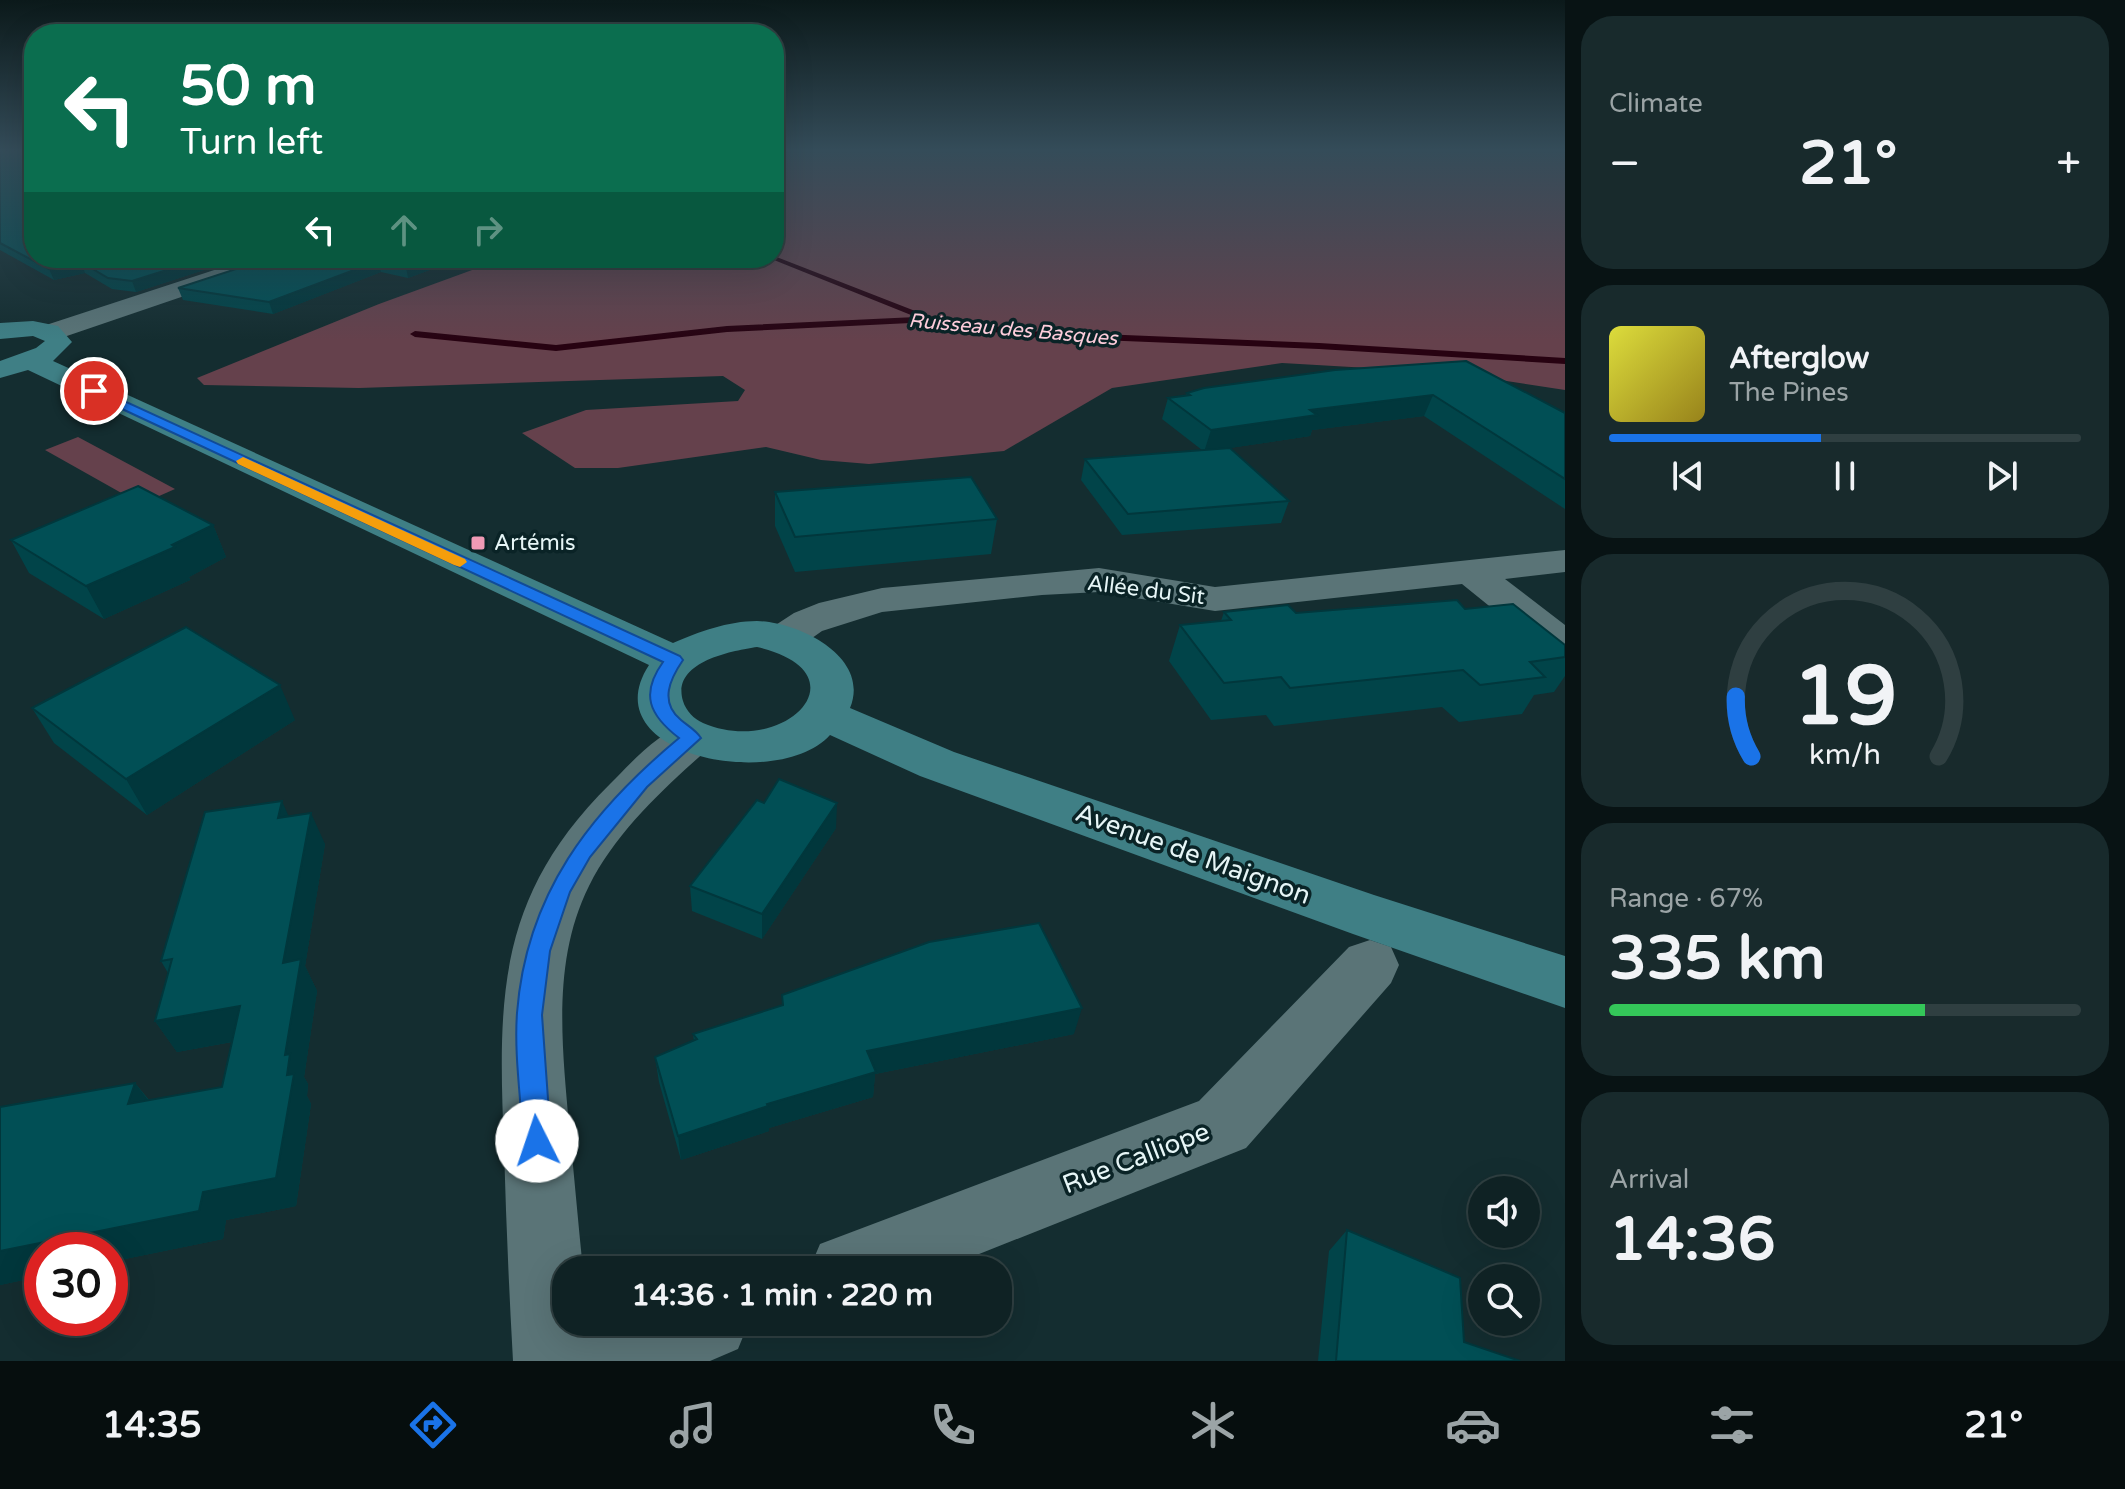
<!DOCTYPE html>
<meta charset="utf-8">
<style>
:root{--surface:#0f2224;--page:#182a2c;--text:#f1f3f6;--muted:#9ba4a6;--line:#2f3f41;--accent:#1a73e8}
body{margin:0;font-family:"Varela Round",sans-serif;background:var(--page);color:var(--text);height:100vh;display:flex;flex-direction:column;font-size:30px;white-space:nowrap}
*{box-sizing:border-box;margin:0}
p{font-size:26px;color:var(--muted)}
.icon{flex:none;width:44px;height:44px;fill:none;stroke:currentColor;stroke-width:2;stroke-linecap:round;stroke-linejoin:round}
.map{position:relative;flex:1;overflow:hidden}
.sheet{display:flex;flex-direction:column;gap:16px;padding:16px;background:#081314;width:560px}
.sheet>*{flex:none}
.banner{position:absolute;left:24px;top:24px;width:760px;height:244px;border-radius:32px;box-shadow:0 8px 32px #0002,0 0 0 2px var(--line);background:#0b6e4f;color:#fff;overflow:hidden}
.controls{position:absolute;left:1468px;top:1176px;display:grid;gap:16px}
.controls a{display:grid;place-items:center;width:72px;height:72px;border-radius:50%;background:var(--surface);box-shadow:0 8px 32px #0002,0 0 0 2px var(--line);font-size:40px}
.speed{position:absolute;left:24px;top:1232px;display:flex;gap:16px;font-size:40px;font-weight:700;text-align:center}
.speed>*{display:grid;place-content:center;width:104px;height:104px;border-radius:50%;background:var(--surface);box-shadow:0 8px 32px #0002,0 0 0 2px var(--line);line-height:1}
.speed .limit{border:12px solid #d22;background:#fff;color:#111}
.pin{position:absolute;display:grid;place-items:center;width:68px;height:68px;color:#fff;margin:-34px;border:4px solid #fff;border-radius:50%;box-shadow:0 2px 8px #0007}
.me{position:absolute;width:88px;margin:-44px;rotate:356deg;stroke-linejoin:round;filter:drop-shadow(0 0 6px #0008)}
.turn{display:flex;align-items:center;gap:28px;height:168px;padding:0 24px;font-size:36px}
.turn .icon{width:104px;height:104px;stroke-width:2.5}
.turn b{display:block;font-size:56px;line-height:68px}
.lanes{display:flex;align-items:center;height:76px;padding:0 24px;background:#0003;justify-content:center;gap:40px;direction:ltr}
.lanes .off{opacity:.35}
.big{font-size:60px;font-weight:700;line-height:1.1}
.sheet .card{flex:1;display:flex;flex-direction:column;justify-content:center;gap:12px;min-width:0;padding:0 28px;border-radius:32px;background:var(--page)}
.sheet .dial{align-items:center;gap:0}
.dial svg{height:208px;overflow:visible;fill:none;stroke:var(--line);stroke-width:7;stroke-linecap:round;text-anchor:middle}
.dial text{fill:var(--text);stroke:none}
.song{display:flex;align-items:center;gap:24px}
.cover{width:96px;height:96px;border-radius:12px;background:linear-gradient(135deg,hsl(60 70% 55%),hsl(50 70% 35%))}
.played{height:8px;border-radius:4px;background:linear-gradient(90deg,var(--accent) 45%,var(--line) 45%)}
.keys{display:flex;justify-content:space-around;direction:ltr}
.heat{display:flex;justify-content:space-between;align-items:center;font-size:44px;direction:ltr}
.charge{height:12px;border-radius:6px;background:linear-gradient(90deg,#34c759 67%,var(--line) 0)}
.trip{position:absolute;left:552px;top:1256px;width:460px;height:80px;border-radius:32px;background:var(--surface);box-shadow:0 8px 32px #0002,0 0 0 2px var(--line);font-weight:700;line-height:80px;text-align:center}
.menu{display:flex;height:128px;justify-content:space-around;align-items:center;background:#060e0e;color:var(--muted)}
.menu .icon{width:56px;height:56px}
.menu .on{color:var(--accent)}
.menu b{font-size:36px;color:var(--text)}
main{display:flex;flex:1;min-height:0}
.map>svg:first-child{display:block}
.green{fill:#65414c}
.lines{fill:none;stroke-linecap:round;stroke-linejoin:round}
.stream{fill:#270211;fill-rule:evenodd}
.street{fill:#5a7477;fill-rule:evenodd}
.secondary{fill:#3f7f85;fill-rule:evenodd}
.wall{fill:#014449}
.shaded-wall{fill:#01373c}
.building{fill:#014f55;stroke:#01373c;stroke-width:2}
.route{fill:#1a73e8;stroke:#114b97;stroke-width:2}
.slow{fill:#f59e0b}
.poi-dot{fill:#f09ab5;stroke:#0a2326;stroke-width:3}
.labels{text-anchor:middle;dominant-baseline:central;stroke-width:7;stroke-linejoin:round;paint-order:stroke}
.far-water-label{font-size:20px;font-style:italic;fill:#fecddb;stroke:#0a2326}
.poi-label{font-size:22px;fill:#e6f5f6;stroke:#0a2326;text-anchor:start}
.street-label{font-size:22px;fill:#e6f5f6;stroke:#0a2326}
.near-street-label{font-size:26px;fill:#e6f5f6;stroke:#0a2326}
</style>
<main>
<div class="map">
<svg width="1565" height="1361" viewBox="0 0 1565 1361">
<rect width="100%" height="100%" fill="#142d30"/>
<path class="green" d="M774,150H1565V390L1455,373L1282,363L1112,388L1004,451L869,464L821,460L766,447L618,468H575L522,433L586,410L738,401L745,390L723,376L359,388L204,385L197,378L379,304L505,258H774Z
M78,437L175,489L141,504L45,450Z"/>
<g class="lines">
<path class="stream" d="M774,256L928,316L1026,331L1319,343L1565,358V364L1319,349L1026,337L931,322L727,332L556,351L415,337L410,334L415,331L556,345L727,326L916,317L769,258H774Z"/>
<path class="street" d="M251,258H284L281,263L61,338H43L39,332L43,326Z
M1565,550V572L1505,579L1565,625V659L1550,655L1462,584L1215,611L1099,592L1042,595L882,612L822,631L798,648L783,652L768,648L762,639L768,630L794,613L819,603L882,588L1099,568L1215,587Z
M691,722L708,727L714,738L708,749C663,789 616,832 589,886C552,960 562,1045 569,1125C574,1173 578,1222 583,1270H566V1322H588L589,1330L609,1322H749L738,1349L710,1361H513C509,1290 506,1219 504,1148C498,998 496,897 610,784C633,761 659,731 691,722Z
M1370,940L1391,947L1399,965L1391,983L1246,1148L939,1270H809L820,1244L1199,1101L1349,947Z"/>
<path class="secondary" d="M33,321L58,326L72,342L53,361L673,643C698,632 728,621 757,621C799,622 871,657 850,708L954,752L1374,895L1565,956V1008L1353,934L920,776L830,735C779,792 590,756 649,665L28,370L0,378V361L36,348L45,341L33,336L0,339V323ZM757,647C868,673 784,758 703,723C694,719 686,711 683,701C671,662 731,651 757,647Z"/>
</g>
<path class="wall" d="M0,150L34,258H241L136,292L112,289L85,273L54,280L0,250Z
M270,258H462L408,278L381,272L273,314L183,300L178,288Z
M1335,370L1565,413V509L1424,416L1312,430L1310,436L1229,448L1289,501L1281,523L1122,535L1081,480L1085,459L1202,450L1162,419L1168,398L1186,396L1187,393Z
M775,492L997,519L991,554L795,572L775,526Z
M213,525L226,557L189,577L190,580L104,619L29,573L11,540Z
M1465,609L1565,645V676L1554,692L1534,695L1522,714L1459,722L1442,707L1274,726L1266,715L1211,720L1169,661L1180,625L1221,621L1224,612L1296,613Z
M32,708L295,720L147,815L54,743Z
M289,816L325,844L305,966L317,991L304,1077L308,1084L307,1096L311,1104L296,1206L226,1220L223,1239L110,1262V1250H42V1276L0,1285L135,1083L149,1100L222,1087L232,1042L177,1052L155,1021L168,973L161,961Z
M836,828L762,939L692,911L690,886Z
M782,995L1074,1034L875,1074L873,1097L769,1128V1131L681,1160L659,1082L655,1057L694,1041L693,1034L782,1006Z
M1347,1230L1464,1342L1520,1361H1318L1329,1251Z"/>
<path class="shaded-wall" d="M205,258H241L136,292L132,281Z
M431,258H462L408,278L406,267Z
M378,261L381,272L273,314L269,302Z
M81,262L85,273L54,280L49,269Z
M1433,395L1424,416L1312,430L1310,436L1204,452L1211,430L1310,410Z
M213,525L226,557L189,577L190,580L104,619L86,586Z
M280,685L295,720L147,815L126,779Z
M282,801L296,833L278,818Z
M837,803L836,828L762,939V914Z
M311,813L325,844L305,966L317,991L304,1077L308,1084L307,1096L311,1104L296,1206L226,1220L223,1239L110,1262V1250H42V1276L0,1285V1251L203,1192L287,1075L285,1055L283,963Z
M240,1006L259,1037L177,1052L155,1021Z
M1082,1008L1074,1034L875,1074L873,1097L769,1128V1131L681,1160L678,1136L767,1104L867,1051Z
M135,1083L158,1113L128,1104Z"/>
<path class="building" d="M0,150H34V258H205L132,281L108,278L81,262L49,269L0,243Z
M270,258H431L406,267L378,261L269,302L178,288Z
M1466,361L1565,413V479L1433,395L1310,410L1317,415L1211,430L1168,398L1190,395L1187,393L1204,388L1335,370Z
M1230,448L1289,501L1128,514L1085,459Z
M971,477L997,519L795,537L775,492Z
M138,486L213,525L172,545L175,547L86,586L11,540Z
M1457,600L1465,609L1513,604L1565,645V657L1530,662L1545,677L1480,685L1463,670L1290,688L1281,677L1224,683L1180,625L1231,620L1224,612L1288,605L1296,613Z
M186,627L280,685L126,779L32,708Z
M779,779L837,803L762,914L690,886L757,800L764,803Z
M282,801L278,818L311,813L283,963L301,959L285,1055L290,1054L287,1075L294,1074L276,1178L203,1192L199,1211L0,1251V1107L135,1083L128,1104L222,1087L240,1006L155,1021L172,959L161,961L205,812Z
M1039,923L1082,1008L867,1051L876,1072L767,1104L768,1106L678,1136L655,1057L697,1039L693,1034L783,1005L782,995L929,942Z
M1347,1230L1460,1278L1464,1342L1520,1361H1336Z"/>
<linearGradient id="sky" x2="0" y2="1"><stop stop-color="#0b191a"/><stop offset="0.44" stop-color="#344c59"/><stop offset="1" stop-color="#344c59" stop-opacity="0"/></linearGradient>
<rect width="1565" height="340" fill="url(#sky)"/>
<path class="route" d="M90,389H98L680,656L683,660C670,679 659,702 681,720C688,726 696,730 701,738L647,787L590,857L570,892L550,951L542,1015L551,1141L547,1151L537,1155L528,1151L523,1141C521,1099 514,1054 517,1013C526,894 590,812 679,738C649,715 640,694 663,662L90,394Z"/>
<path class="slow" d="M243,457L465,559L467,562L460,567L454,565L238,464L236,461Z"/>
<rect class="poi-dot" x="470" y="535" width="16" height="16" rx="4"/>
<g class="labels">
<g class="far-water-label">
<text transform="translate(1013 330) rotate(5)">Ruisseau des Basques</text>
</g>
<g class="poi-label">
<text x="494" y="543">Artémis</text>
</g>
<g class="street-label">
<text transform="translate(1146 590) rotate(7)">Allée du Sit</text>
</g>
<g class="near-street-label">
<text transform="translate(1193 854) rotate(20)">Avenue de Maignon</text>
<text transform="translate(1136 1158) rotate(-21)">Rue Calliope</text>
</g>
</g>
</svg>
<div class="controls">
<a><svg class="icon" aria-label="sound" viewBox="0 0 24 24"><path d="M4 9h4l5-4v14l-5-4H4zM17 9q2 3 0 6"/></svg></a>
<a><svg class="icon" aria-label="search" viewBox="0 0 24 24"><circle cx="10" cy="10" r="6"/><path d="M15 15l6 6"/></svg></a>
</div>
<div class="speed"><div class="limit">30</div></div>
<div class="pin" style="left:94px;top:391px;background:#d93025"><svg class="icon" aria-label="arrive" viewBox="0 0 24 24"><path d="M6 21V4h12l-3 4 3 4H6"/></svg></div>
<svg class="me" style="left:537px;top:1141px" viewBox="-20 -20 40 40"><circle r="19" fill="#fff"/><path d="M0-13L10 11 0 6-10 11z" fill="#1a73e8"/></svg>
<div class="trip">14:36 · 1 min · 220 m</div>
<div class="banner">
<div class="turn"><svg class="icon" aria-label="left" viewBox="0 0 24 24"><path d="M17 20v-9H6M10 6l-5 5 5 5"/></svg><div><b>50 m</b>Turn left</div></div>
<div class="lanes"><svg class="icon" aria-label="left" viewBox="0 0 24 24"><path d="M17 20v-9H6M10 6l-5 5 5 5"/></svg><svg class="icon off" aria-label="ahead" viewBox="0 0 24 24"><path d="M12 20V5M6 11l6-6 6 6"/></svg><svg class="icon off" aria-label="right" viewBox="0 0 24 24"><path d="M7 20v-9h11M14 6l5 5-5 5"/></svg></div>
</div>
</div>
<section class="sheet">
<div class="card"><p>Climate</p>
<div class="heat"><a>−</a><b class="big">21°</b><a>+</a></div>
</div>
<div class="card">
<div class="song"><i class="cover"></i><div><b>Afterglow</b><p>The Pines</p></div></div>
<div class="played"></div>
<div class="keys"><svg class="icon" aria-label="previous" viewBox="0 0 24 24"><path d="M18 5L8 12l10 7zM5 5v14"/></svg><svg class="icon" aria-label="pause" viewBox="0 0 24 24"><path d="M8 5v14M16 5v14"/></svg><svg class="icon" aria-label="next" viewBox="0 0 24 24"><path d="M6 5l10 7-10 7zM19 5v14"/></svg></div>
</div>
<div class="card dial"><svg viewBox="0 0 100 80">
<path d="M14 69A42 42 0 1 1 86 69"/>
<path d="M14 69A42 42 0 0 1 8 46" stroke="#1a73e8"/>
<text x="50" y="56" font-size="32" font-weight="700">19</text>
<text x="50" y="72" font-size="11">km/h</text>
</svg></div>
<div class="card"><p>Range · 67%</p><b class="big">335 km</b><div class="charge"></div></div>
<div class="card"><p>Arrival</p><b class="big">14:36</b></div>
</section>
</main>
<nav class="menu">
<b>14:35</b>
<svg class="icon on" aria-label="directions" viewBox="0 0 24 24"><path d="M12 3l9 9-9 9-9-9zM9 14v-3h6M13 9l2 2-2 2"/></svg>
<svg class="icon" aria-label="music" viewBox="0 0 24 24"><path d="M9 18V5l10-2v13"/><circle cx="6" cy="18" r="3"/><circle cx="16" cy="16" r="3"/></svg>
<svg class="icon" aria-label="phone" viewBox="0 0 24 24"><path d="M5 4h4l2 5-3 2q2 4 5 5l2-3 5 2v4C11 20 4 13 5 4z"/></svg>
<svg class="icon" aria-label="climate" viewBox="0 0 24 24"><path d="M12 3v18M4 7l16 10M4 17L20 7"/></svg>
<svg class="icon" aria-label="car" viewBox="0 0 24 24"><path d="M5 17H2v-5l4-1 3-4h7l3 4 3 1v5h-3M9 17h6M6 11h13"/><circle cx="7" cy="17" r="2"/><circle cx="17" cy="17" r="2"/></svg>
<svg class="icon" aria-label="filters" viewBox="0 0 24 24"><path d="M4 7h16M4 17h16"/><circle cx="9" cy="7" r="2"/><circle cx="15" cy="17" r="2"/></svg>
<b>21°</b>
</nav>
